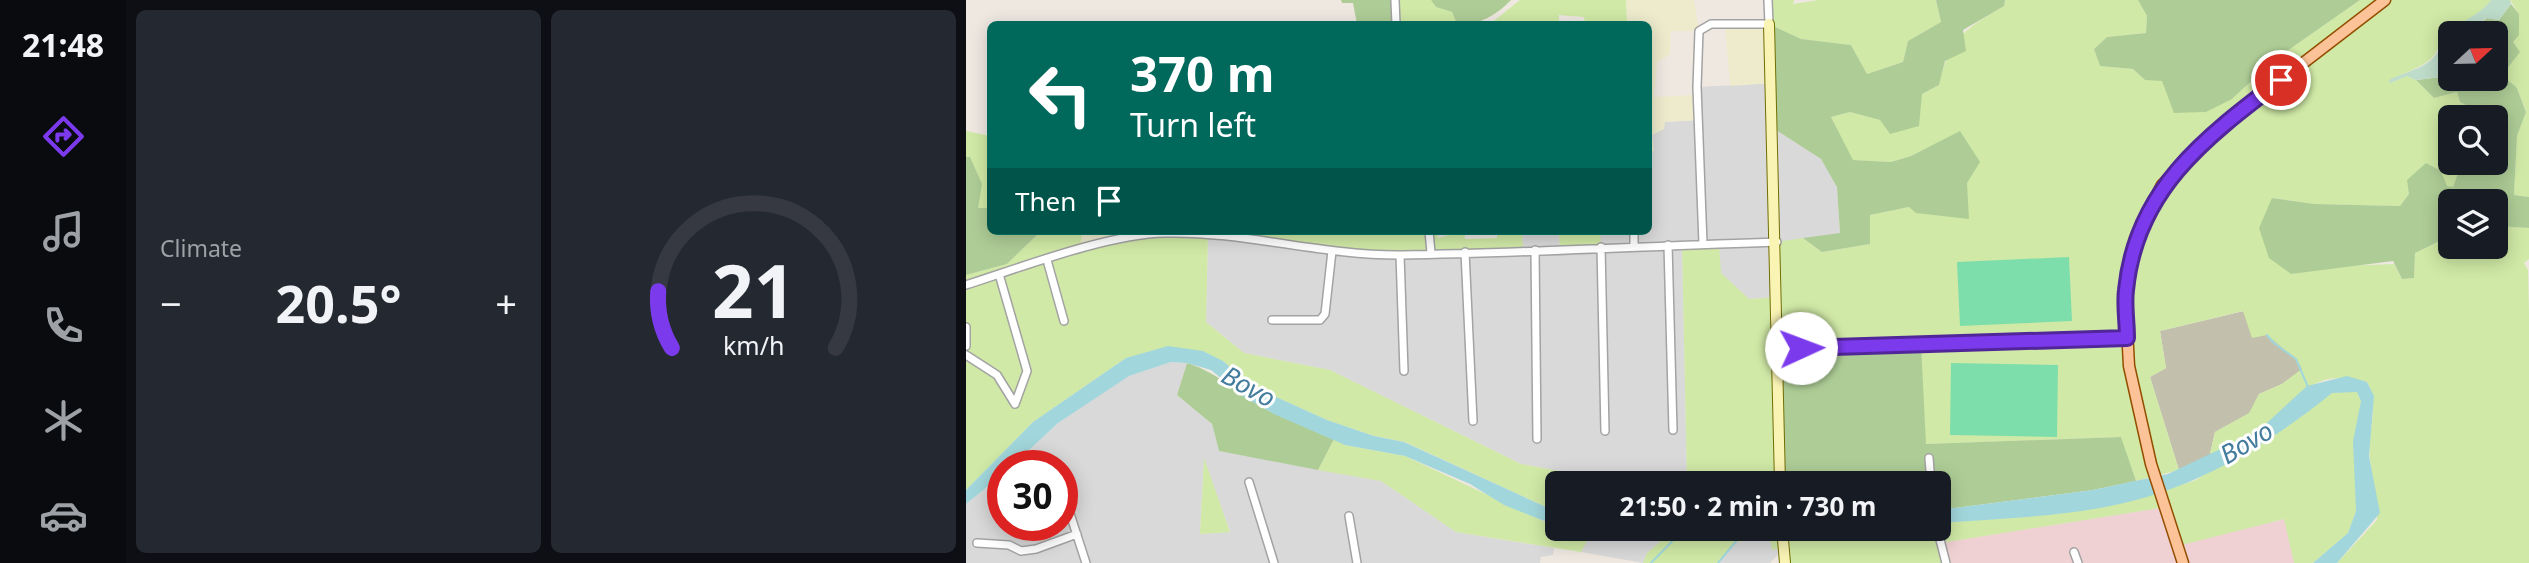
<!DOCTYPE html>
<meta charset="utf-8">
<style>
:root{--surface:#171b24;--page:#242831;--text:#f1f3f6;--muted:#9ea1a6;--line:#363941;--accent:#7c3aed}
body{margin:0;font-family:"Noto Sans",sans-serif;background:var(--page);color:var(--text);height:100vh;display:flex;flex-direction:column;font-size:26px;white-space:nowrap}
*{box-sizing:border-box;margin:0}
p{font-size:23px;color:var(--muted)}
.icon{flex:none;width:38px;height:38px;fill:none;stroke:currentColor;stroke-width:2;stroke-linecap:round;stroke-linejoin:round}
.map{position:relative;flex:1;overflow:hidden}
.side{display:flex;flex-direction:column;gap:10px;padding:10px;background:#0d0f14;width:840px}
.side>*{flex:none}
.banner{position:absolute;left:21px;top:21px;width:665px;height:214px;border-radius:10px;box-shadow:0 4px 18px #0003;background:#00695c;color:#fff;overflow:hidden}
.needle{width:46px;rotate:68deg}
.buttons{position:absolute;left:1472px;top:21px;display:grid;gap:14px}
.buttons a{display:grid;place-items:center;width:70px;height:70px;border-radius:10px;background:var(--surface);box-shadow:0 4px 18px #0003;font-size:35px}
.speed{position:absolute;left:21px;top:450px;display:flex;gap:14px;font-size:35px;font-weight:700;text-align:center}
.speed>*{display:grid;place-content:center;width:91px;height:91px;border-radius:50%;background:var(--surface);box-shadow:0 4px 18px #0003;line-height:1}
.speed .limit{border:10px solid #d22;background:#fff;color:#111}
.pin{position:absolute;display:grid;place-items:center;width:60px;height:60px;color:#fff;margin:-30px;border:4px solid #fff;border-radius:50%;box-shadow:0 2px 7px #0007}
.me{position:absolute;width:77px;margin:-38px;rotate:88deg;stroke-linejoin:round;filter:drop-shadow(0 0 5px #0008)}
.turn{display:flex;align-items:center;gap:24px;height:147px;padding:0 28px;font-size:32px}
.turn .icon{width:91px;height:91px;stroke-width:2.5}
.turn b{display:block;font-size:49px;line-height:60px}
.then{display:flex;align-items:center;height:66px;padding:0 28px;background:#0003;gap:14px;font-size:26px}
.big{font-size:52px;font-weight:700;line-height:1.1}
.side .widget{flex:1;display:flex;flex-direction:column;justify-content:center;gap:10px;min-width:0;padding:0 24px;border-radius:10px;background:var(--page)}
.side .dial{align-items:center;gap:0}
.dial svg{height:182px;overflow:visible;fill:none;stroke:var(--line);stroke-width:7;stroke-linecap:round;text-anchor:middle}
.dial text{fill:var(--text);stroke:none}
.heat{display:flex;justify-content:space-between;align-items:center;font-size:38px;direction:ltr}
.side .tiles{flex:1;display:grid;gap:10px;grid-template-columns:repeat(2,1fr)}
.trip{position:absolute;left:579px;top:471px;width:406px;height:70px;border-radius:10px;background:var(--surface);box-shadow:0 4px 18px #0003;font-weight:700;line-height:70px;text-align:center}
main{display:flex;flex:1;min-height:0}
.menu{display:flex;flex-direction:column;width:126px;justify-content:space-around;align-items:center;background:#090b0e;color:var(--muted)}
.menu .icon{width:49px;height:49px}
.menu .current{color:var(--accent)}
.menu b{font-size:32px;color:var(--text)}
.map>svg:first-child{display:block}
.residential{fill:#dad9d9;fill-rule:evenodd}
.commercial{fill:#efd0d3}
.construction{fill:#c2bfad}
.farmland{fill:#edebcc}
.grass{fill:#d0e9a6}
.forest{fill:#aecd96}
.wetland{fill:#bedcca}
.pitch{fill:#7edeab}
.water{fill:#a1d7dc}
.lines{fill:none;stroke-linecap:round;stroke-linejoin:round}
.stream{stroke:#a1d7dc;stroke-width:2}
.street-casing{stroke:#a3a3a3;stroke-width:10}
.secondary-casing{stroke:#716e04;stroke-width:12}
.primary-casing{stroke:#944e00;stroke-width:13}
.street{stroke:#fff;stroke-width:7}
.secondary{stroke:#f9f3b4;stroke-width:10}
.primary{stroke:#fcc398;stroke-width:10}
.route-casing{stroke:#51269a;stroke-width:18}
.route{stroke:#7c3aed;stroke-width:12}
.labels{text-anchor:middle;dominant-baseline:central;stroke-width:6;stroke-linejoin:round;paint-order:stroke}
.water-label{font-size:26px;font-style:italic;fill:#437c9c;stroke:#fff}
</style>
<main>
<nav class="menu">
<b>21:48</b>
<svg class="icon current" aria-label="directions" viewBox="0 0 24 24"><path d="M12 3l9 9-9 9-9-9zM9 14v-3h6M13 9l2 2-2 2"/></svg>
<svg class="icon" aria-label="music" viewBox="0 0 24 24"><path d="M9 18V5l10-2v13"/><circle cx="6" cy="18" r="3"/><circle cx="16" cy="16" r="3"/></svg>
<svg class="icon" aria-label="phone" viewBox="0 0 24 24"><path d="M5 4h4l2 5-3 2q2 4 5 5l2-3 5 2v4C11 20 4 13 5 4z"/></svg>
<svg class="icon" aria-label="climate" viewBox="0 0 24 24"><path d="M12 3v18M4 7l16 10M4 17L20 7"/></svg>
<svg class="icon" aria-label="car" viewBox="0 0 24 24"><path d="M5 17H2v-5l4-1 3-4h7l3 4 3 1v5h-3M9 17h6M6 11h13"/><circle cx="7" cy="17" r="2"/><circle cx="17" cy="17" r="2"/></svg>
</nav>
<section class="side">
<div class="tiles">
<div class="widget"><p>Climate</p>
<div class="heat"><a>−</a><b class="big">20.5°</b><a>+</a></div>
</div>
<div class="widget dial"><svg viewBox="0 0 100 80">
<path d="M14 69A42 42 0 1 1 86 69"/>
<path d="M14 69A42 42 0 0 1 8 44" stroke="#7c3aed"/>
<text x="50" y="56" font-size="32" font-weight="700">21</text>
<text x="50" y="72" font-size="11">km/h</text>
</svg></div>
</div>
</section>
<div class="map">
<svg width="1563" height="563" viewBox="0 0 1563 563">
<rect width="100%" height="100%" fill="#eee8e1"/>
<path class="residential" d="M806,83L807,128L855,159L871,186L874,233L812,297L783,299L716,245L721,479L625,477L555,464L364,370L278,353L240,322L242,234L557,250L556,231H593L594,249L634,247V231H682V151H687L686,135L699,122L732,120L731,87Z
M205,362L221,363L211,395L246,424L253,451L415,481L490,532L588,548L587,555L575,557L574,563H0V504L37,474V525H96V466L47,465L92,423L128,398L163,376ZM238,460L264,531L263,532L234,534Z
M675,535L701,536L681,553L677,563L615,552L621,539Z
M805,538L818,548L804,563H752L770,542Z"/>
<path class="commercial" d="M1200,507L1212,545L1319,519L1328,563H980L975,543Z"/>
<path class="construction" d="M1278,311L1323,330L1353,357L1316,384L1293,394L1284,413L1249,432L1243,458L1213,470L1184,377L1200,368L1194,331Z"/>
<path class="farmland" d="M660,0H728L733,31H705L704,54L691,62L688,97L731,95L732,120L699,122L698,129L686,135L688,151H682V24H661Z
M759,24H803L806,83L764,86Z
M116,231H147L149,241L114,251Z"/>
<path class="grass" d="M429,0H465L470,7L486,12L491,24H430Z
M554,0H660L661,24H619L618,17L593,15V24H524Z
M802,0H828L827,4L853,0H970L975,22L942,41L937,62L901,74L885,45L835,39L803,24Z
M1039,0H1172L1181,16L1180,33L1141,37L1128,49L1134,66L1167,69L1179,80H1196L1266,99L1308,60L1394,0H1525C1513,17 1491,23 1478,39C1471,47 1471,55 1462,61C1450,71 1434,72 1424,83L1441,76L1450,80L1468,98L1491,92L1494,102L1517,114V117H1484V163H1496L1488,187L1443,194L1434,206L1349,204L1307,198L1325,274L1375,266L1428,264L1436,279L1448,278L1449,253L1482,237L1484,247H1530V226L1563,228V259L1558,263L1562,270L1563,313V563H1371L1411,520C1411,498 1406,479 1404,459C1400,431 1415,409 1401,382C1340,365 1332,405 1290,432C1275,442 1258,449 1243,458L1249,432L1283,413L1293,394L1316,384L1336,369L1330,359L1301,335L1286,338L1277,311L1194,331L1200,368L1184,377L1213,470L1170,481L1154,437L960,444L814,483H592L591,512L439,442L408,436L361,420L286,386L257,361L160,358L67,422L0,490V275L41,264L75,231H116L114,250L149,241L147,231H471L472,238L498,231L499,239L531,238V231H556L557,250L434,255L242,235L240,322L278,353L364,370L555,464L625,477L721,479L716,245L753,244L755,273L783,299L811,297V242L837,238L856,252L904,244V215L943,207L994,132L945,156L925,162L886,160L865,117L884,112L915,120L924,134L956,94L973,85C984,37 998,30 1038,6Z
M1544,0H1563V197L1548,195L1551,136L1560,111L1551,88L1536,75L1553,52L1547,42L1553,14Z
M0,131L24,136V208L12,209L4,158L0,157Z
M634,232L635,247L594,249L593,233Z
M1381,391L1391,392L1395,401L1390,511L1382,533L1347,563H1328L1318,519L1212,546L1200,507L975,543L980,563H819L818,548L806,550L804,538L770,542L752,563H677L681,553L700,537L622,539L615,552L490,532L415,481L352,470L368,439L379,445L439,456L592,528H973V523L1053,517L1169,500L1230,480L1366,393Z
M238,458L264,532L234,534Z"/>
<path class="forest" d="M375,0H429L430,24H391L387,3H376Z
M465,0H545C529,16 514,25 491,24L486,12L470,7Z
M970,0H1039L1038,6L997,30L1000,51L979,61L973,85L956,94L953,126L924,134L914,120L884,112L865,117L887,160L925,162L945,156L994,131L1014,162L1001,183L1003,219L950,213L943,207L904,215V244L856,252L837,238L874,233L871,187L855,159L807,128L803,24L835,39L885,45L901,74L937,62L942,41L975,22Z
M1172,0H1394L1308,60L1266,99L1240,112L1208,113L1196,81L1179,80L1167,69L1134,66L1128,49L1141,37L1180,33L1181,16Z
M1545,4L1553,14V35L1547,42L1554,52L1536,75L1551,88L1560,112L1551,136L1548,195L1563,197V228L1530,226V201H1484V236L1449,253L1448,278L1436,279L1427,261L1325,274L1303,258L1293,228L1306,198L1349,204L1434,206L1443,194L1441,180L1460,163L1475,171L1481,186L1487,187L1496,163H1530V117H1517V114L1494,102L1491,92L1468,98L1450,80L1484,76V79H1530V33H1512L1509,27L1521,18L1533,20Z
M0,157H4L16,184L12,208H24V231H75L41,264L0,275Z
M955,344L960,444L1155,437L1170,481L1127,490L973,510V483H814L811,348Z
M221,363C254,373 276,398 307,413C326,422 348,430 368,439L352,470L253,451L246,424L211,395Z"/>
<path class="wetland" d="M1525,0H1544L1545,4L1533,20L1520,18L1509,27L1512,33H1484V76L1450,80L1441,76L1424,83L1423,80C1438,72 1461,69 1471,53C1476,45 1478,37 1486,30C1499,19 1515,14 1525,0Z"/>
<path class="pitch" d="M1103,257L1106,321L994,326L991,262Z
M985,363L1092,365L1091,437L984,435Z"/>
<path class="water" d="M202,346L237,351L257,361L286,386L361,420L408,436L438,442L591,512V526L538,505L504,484L439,456L379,445L308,414L278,397L245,370L221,363L205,362L163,376L92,423L47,465L37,466V474L0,504V490L67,422L160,358Z
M1381,376L1401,382L1408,396L1403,456L1414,513L1371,563H1347L1382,533L1390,511L1387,441L1395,401L1391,392L1366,393C1308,440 1242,481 1170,500C1107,517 1038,518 973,523V510L1127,490L1202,474L1292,431L1341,386Z"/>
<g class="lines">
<path class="stream" d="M1301,335L1308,343L1330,359L1342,387
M685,563L719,528
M752,563L781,528"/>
<defs>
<path id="street" d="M429,0L430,24
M463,231L465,253
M668,231V246
M737,244L731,87L733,31L745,24H803L802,0
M702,245L707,430
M635,247L639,431
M569,250L571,439
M499,252L507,421
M434,255L438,371
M81,260L98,321
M33,274L61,371L49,404
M0,285C56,267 142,234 199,233C278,231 356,256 436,255C561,253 686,246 811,242
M306,320H354L359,314L366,251
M0,327V346
M811,348L1161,338
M0,355L31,375L49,404
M963,458L965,483
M283,482L308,563
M96,489L120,563
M383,516L391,563
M971,528L980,563
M11,543L43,545L55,551L70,549L111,534
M1108,552L1112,563"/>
<path id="secondary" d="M803,24L814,483
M816,528L819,563"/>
<path id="primary" d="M1217,563L1185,464L1163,366L1159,291L1169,239L1196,185L1249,131L1419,0"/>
</defs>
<use href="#street" class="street-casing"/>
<use href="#secondary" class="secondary-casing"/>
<use href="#primary" class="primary-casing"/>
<use href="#street" class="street"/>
<use href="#secondary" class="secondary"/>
<use href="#primary" class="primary"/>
</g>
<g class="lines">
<defs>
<path id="route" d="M835,348L1161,338C1161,322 1158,305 1160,290C1170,189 1240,137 1315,80"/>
</defs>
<use href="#route" class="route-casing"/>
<use href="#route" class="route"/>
</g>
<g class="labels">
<g class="water-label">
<text transform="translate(283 386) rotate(29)">Bovo</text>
<text transform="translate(1280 442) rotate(-31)">Bovo</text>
</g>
</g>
</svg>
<div class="buttons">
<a><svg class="needle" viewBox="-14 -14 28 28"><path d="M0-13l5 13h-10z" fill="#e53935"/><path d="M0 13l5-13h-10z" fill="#9ea1a6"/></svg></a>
<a><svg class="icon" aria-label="search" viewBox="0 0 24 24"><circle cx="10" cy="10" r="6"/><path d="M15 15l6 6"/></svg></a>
<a><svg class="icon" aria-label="layers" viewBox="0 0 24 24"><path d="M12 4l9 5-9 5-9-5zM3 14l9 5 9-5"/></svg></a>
</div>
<div class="speed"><div class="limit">30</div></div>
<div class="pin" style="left:1315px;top:80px;background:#d93025"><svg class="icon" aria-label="arrive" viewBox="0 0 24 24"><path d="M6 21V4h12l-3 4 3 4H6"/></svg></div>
<svg class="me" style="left:835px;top:348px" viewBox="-20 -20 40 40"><circle r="19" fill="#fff"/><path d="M0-13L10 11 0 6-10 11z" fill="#7c3aed"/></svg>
<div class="trip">21:50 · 2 min · 730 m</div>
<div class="banner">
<div class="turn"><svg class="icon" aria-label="left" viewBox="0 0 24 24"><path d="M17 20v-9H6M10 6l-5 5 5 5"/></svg><div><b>370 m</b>Turn left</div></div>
<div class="then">Then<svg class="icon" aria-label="arrive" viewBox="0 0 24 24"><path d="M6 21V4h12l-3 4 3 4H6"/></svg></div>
</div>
</div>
</main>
